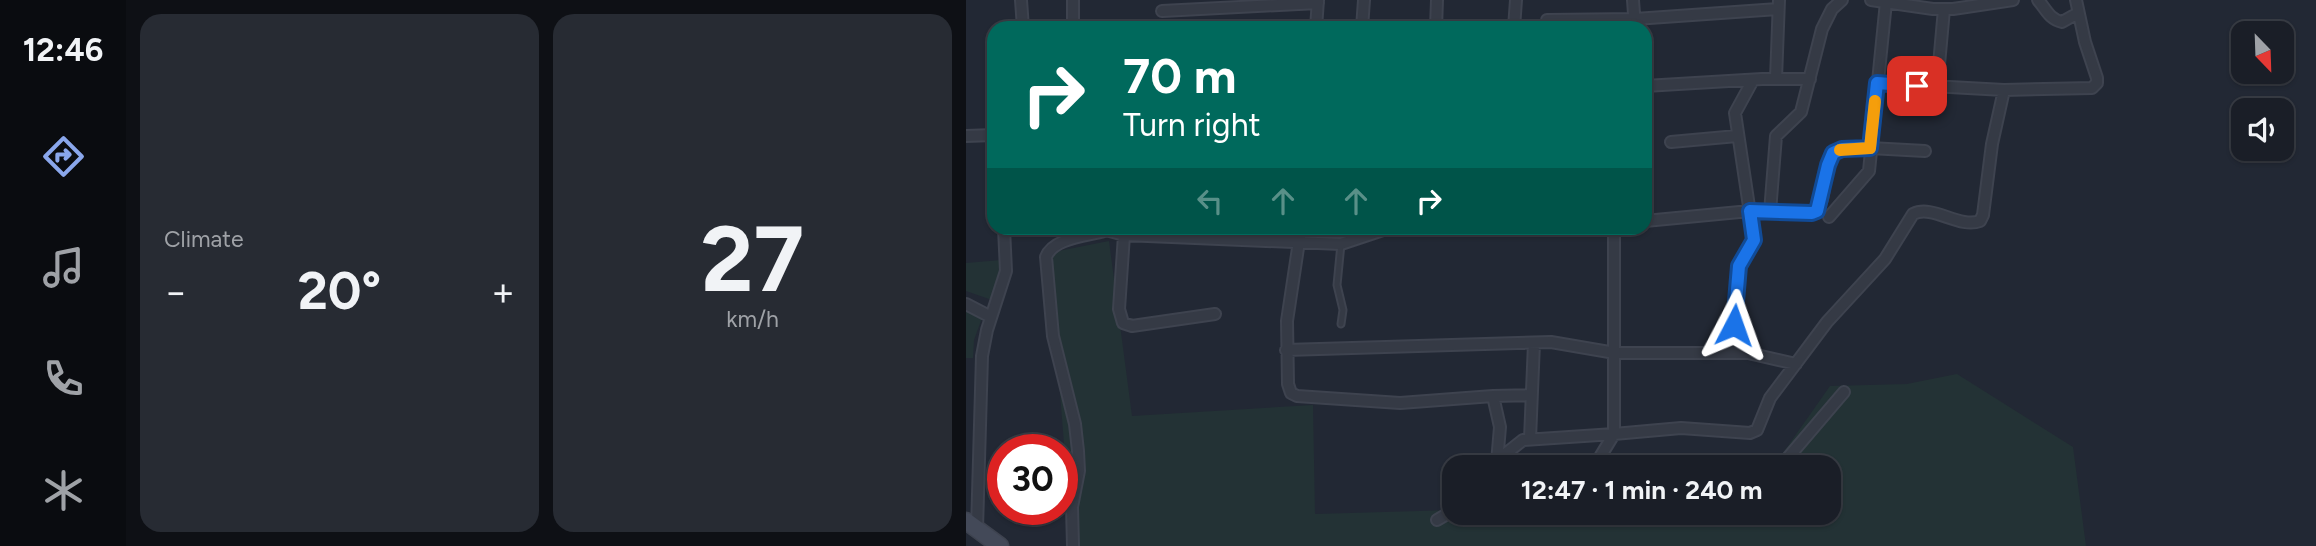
<!DOCTYPE html>
<meta charset="utf-8">
<style>
:root{--surface:#1a1e27;--page:#272b33;--text:#f1f3f6;--muted:#9fa2a7;--line:#383c44;--accent:#8aa7ec}
body{margin:0;font-family:Figtree,sans-serif;background:var(--page);color:var(--text);height:100vh;display:flex;flex-direction:column;font-size:26px;white-space:nowrap}
*{box-sizing:border-box;margin:0}
p{font-size:23px;color:var(--muted)}
.icon{flex:none;width:38px;height:38px;fill:none;stroke:currentColor;stroke-width:2;stroke-linecap:round;stroke-linejoin:round}
.map{position:relative;flex:1;overflow:hidden}
.drawer{display:flex;flex-direction:column;gap:14px;padding:14px;background:#0e1015;width:840px}
.drawer>*{flex:none}
.top-card{position:absolute;left:21px;top:21px;width:665px;height:214px;border-radius:21px;box-shadow:0 2px 5px #0004,0 0 0 2px var(--line);background:#00695c;color:#fff;overflow:hidden}
.needle{width:46px;rotate:157deg}
.fabs{position:absolute;left:1265px;top:21px;display:grid;gap:14px}
.fabs a{display:grid;place-items:center;width:63px;height:63px;border-radius:14px;background:var(--surface);box-shadow:0 2px 5px #0004,0 0 0 2px var(--line);font-size:35px}
.speed{position:absolute;left:21px;top:434px;display:flex;gap:14px;font-size:35px;font-weight:700;text-align:center}
.speed>*{display:grid;place-content:center;width:91px;height:91px;border-radius:50%;background:var(--surface);box-shadow:0 2px 5px #0004,0 0 0 2px var(--line);line-height:1}
.speed .limit{border:10px solid #d22;background:#fff;color:#111}
.pin{position:absolute;display:grid;place-items:center;width:60px;height:60px;color:#fff;margin:-30px;border-radius:14px;box-shadow:0 4px 10px #0006}
.me{position:absolute;width:77px;margin:-38px;rotate:4deg;stroke-linejoin:round;filter:drop-shadow(0 0 5px #0008)}
.turn{display:flex;align-items:center;gap:24px;height:147px;padding:0 21px;font-size:32px}
.turn .icon{width:91px;height:91px;stroke-width:2.5}
.turn b{display:block;font-size:49px;line-height:60px}
.lanes{display:flex;align-items:center;height:66px;padding:0 21px;background:#0003;justify-content:center;gap:35px;direction:ltr}
.lanes .off{opacity:.35}
.big{font-size:52px;font-weight:700;line-height:1.1}
.drawer .card{flex:1;display:flex;flex-direction:column;justify-content:center;gap:10px;min-width:0;padding:0 24px;border-radius:21px;background:var(--page)}
.drawer .dial{align-items:center;gap:0}
.dial b{font-size:91px;line-height:1}
.heat{display:flex;justify-content:space-between;align-items:center;font-size:38px;direction:ltr}
.drawer .tiles{flex:1;display:grid;gap:14px;grid-template-columns:repeat(2,1fr)}
.trip{position:absolute;left:476px;top:455px;width:399px;height:70px;border-radius:21px;background:var(--surface);box-shadow:0 2px 5px #0004,0 0 0 2px var(--line);font-weight:700;line-height:70px;text-align:center}
main{display:flex;flex:1;min-height:0}
.tab-bar{display:flex;flex-direction:column;width:126px;justify-content:space-around;align-items:center;background:#0a0c10;color:var(--muted)}
.tab-bar .icon{width:49px;height:49px}
.tab-bar .active{color:var(--accent)}
.tab-bar b{font-size:32px;color:var(--text)}
.map>svg:first-child{display:block}
.green{fill:#233235}
.lines{fill:none;stroke-linecap:round;stroke-linejoin:round}
.lane-casing{stroke:#3e434f;stroke-width:9}
.street-casing{stroke:#3e434f;stroke-width:14}
.secondary-casing{stroke:#3e434f;stroke-width:19}
.lane{stroke:#353a45;stroke-width:5}
.street{stroke:#353a45;stroke-width:10}
.secondary{stroke:#434958;stroke-width:16}
.route-casing{stroke:#114b97;stroke-width:18}
.route{stroke:#1a73e8;stroke-width:12}
.slow{stroke:#f59e0b;stroke-width:12}
</style>
<main>
<nav class="tab-bar">
<b>12:46</b>
<svg class="icon active" aria-label="directions" viewBox="0 0 24 24"><path d="M12 3l9 9-9 9-9-9zM9 14v-3h6M13 9l2 2-2 2"/></svg>
<svg class="icon" aria-label="music" viewBox="0 0 24 24"><path d="M9 18V5l10-2v13"/><circle cx="6" cy="18" r="3"/><circle cx="16" cy="16" r="3"/></svg>
<svg class="icon" aria-label="phone" viewBox="0 0 24 24"><path d="M5 4h4l2 5-3 2q2 4 5 5l2-3 5 2v4C11 20 4 13 5 4z"/></svg>
<svg class="icon" aria-label="climate" viewBox="0 0 24 24"><path d="M12 3v18M4 7l16 10M4 17L20 7"/></svg>
</nav>
<section class="drawer">
<div class="tiles">
<div class="card"><p>Climate</p>
<div class="heat"><a>−</a><b class="big">20°</b><a>+</a></div>
</div>
<div class="card dial"><b>27</b><p>km/h</p></div>
</div>
</section>
<div class="map">
<svg width="1350" height="546" viewBox="0 0 1350 546">
<rect width="100%" height="100%" fill="#222834"/>
<path class="green" d="M143,241L166,416L347,405L349,514L488,510V513H863V467H807L864,386L941,384L991,374L1107,447L1120,546H106L83,253Z
M35,260L34,275L26,300L0,291V263Z
M0,303L16,318L8,340L7,358H0Z"/>
<g class="lines">
<defs>
<path id="lane" d="M375,244L371,285L377,310L375,324"/>
<path id="street" d="M55,0L57,28
M107,0V28
M667,0L669,28
M905,0L967,9H987L1047,0
M1072,0C1080,9 1083,19 1096,22L1112,13
M196,11L352,3
M581,20L669,19L812,9
M350,28L352,0
M396,28L398,0
M470,28L471,0
M548,28L550,0
M810,79L813,0
M911,83L1038,90L1126,88L1131,83V78L1119,42L1110,0
M679,86L796,79H844
M971,87L978,9
M0,136L28,135
M705,142L771,136
M804,212L810,136L835,112L856,29L866,9L876,0
M863,217L903,171L920,2
M679,221L784,211L849,212C864,197 853,166 871,151L904,148L959,151
M133,228L158,235L375,244L417,230L441,228
M335,228L321,321L322,384L325,393L331,396L434,403L527,396L565,395
M158,235L153,309L157,323L166,326L249,314
M0,304L25,317
M320,350L585,342L649,353H782L830,364
M766,352L773,266L788,240L769,113L787,80
M527,396L534,427L531,462
M564,439L568,343
M523,467L557,440L648,434V228
M628,467L648,434L715,428L784,433L791,430L804,398L861,322L919,259L947,214C967,204 993,229 1014,221L1017,215L1026,144L1038,90
M814,467L878,392
M471,520L488,510
M11,529L16,356L21,330L40,271L38,228
M107,546L106,507L113,471L112,451L109,424L87,336L80,257C87,238 121,236 138,231"/>
<path id="secondary" d="M0,521L34,546"/>
</defs>
<use href="#lane" class="lane-casing"/>
<use href="#street" class="street-casing"/>
<use href="#secondary" class="secondary-casing"/>
<use href="#lane" class="lane"/>
<use href="#street" class="street"/>
<use href="#secondary" class="secondary"/>
</g>
<g class="lines">
<defs>
<path id="route" d="M768,325L773,266L788,240L784,211L846,213L851,211L862,165L867,153L876,149L904,148L911,83L951,86"/>
</defs>
<use href="#route" class="route-casing"/>
<use href="#route" class="route"/>
<path class="slow" d="M874,150L904,148L909,101"/>
</g>
</svg>
<div class="fabs">
<a><svg class="needle" viewBox="-14 -14 28 28"><path d="M0-13l5 13h-10z" fill="#e53935"/><path d="M0 13l5-13h-10z" fill="#9fa2a7"/></svg></a>
<a><svg class="icon" aria-label="sound" viewBox="0 0 24 24"><path d="M4 9h4l5-4v14l-5-4H4zM17 9q2 3 0 6"/></svg></a>
</div>
<div class="speed"><div class="limit">30</div></div>
<div class="pin" style="left:951px;top:86px;background:#d93025"><svg class="icon" aria-label="arrive" viewBox="0 0 24 24"><path d="M6 21V4h12l-3 4 3 4H6"/></svg></div>
<svg class="me" style="left:768px;top:325px" viewBox="-20 -20 40 40"><path d="M0-17L14 15 0 8-14 15z" fill="#1a73e8" stroke="#fff" stroke-width="4"/></svg>
<div class="trip">12:47 · 1 min · 240 m</div>
<div class="top-card">
<div class="turn"><svg class="icon" aria-label="right" viewBox="0 0 24 24"><path d="M7 20v-9h11M14 6l5 5-5 5"/></svg><div><b>70 m</b>Turn right</div></div>
<div class="lanes"><svg class="icon off" aria-label="left" viewBox="0 0 24 24"><path d="M17 20v-9H6M10 6l-5 5 5 5"/></svg><svg class="icon off" aria-label="ahead" viewBox="0 0 24 24"><path d="M12 20V5M6 11l6-6 6 6"/></svg><svg class="icon off" aria-label="ahead" viewBox="0 0 24 24"><path d="M12 20V5M6 11l6-6 6 6"/></svg><svg class="icon" aria-label="right" viewBox="0 0 24 24"><path d="M7 20v-9h11M14 6l5 5-5 5"/></svg></div>
</div>
</div>
</main>
